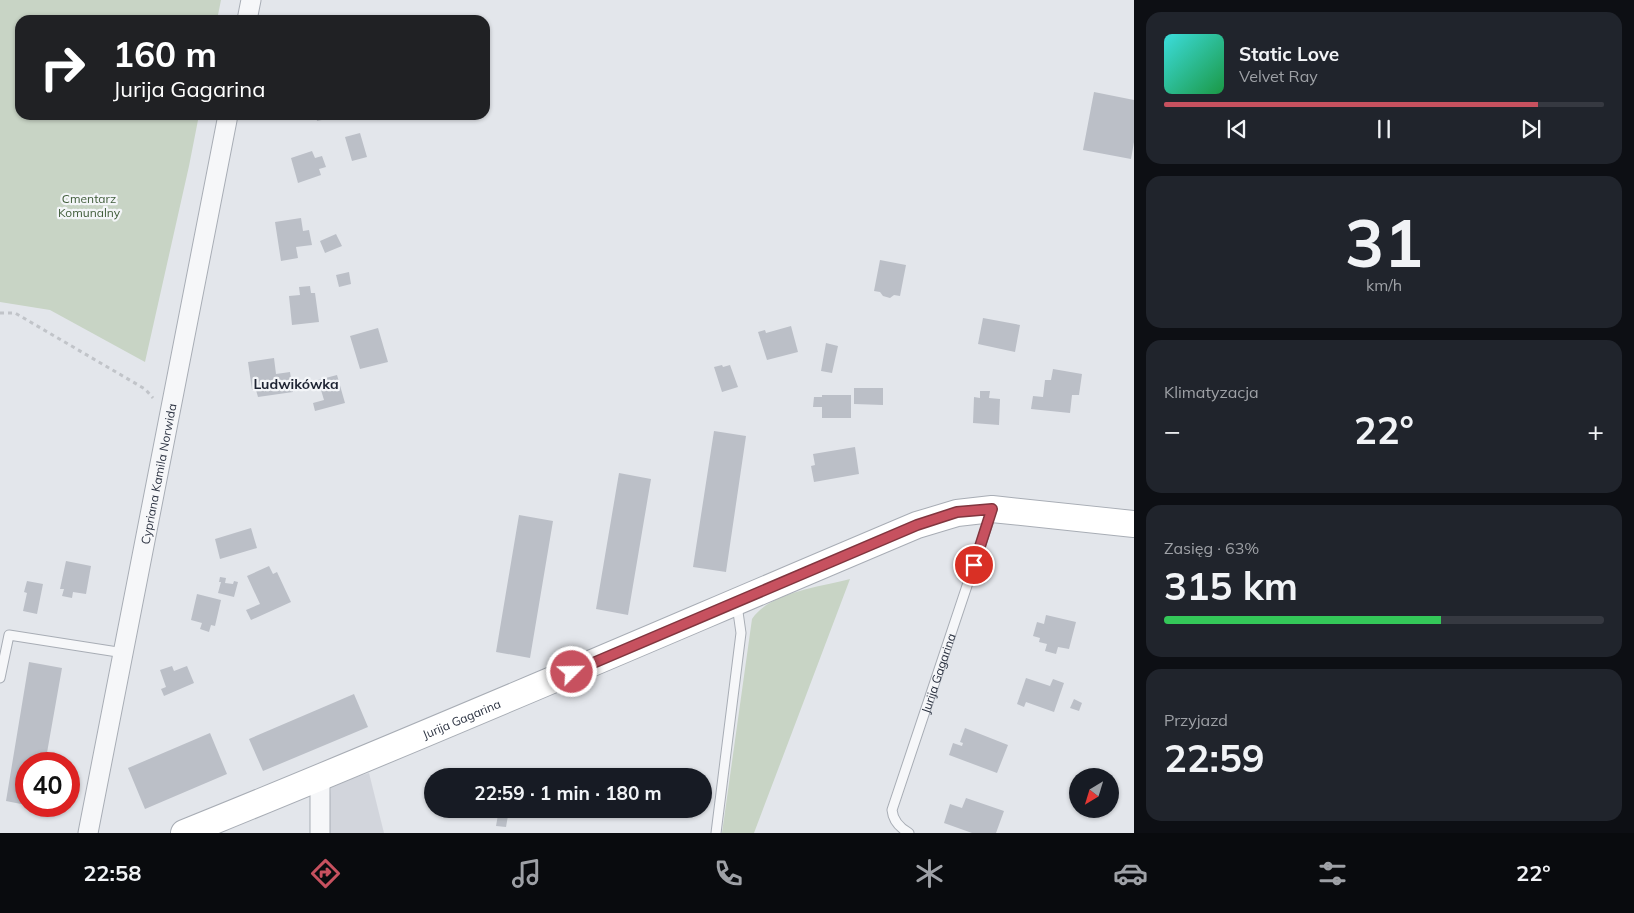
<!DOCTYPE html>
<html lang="pl">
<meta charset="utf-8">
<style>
:root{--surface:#171b24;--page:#20242c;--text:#f1f3f6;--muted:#9ea1a6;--line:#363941;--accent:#c7515f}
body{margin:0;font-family:Mulish,sans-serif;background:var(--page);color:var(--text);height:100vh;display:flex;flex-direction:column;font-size:19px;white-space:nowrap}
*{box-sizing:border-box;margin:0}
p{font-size:16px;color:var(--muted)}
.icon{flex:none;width:28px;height:28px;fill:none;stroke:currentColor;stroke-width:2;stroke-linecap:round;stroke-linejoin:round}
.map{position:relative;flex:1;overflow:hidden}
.panel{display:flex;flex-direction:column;gap:12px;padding:12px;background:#0d0f14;width:500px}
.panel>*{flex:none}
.top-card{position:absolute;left:15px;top:15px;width:475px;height:105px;border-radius:15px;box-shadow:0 1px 4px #0004;background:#202124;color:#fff;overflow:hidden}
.needle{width:32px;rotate:218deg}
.controls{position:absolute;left:1069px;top:768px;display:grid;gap:10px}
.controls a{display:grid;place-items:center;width:50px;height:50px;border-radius:50%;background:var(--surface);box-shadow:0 1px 4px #0004;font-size:25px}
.speed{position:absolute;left:15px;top:752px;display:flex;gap:10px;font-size:25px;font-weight:700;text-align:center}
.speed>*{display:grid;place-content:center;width:65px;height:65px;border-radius:50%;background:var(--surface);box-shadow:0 1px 4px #0004;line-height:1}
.speed .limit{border:8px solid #d22;background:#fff;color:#111}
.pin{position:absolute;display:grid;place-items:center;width:42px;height:42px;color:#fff;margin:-21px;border:2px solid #fff;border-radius:50%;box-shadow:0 1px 5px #0007}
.me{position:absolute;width:55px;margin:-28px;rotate:67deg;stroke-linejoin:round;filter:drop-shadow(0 0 4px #0008)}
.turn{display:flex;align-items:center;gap:18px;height:105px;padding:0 15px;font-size:22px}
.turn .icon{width:65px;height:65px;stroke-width:2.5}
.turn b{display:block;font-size:35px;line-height:42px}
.big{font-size:38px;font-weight:700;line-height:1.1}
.panel .widget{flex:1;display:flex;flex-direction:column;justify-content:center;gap:8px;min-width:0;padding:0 18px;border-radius:15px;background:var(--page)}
.panel .dial{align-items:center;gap:0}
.dial b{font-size:65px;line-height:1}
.song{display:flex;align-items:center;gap:15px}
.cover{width:60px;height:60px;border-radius:8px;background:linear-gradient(135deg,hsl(180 70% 55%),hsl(140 70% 35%))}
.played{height:5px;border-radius:2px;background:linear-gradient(90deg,var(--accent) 85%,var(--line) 85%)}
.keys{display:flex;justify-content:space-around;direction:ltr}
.heat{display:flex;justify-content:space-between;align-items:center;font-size:28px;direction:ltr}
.charge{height:8px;border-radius:4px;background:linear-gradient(90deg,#34c759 63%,var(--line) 0)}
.trip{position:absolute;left:424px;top:768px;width:288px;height:50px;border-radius:25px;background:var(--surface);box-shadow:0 1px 4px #0004;font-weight:700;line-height:50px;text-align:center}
.tab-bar{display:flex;height:80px;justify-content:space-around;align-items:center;background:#090b0e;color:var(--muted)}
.tab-bar .icon{width:35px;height:35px}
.tab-bar .current{color:var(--accent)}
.tab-bar b{font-size:22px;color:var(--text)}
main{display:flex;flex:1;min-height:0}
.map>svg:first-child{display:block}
.built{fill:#d2d5dc}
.green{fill:#c8d4c5}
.building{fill:#bbbfc7}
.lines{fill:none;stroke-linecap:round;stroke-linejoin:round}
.lane-casing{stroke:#a8adb5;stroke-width:11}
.street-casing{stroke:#a8adb5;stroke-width:21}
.secondary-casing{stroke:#a8adb5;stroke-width:28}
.path{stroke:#c1c4c9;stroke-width:3;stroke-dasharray:4 4;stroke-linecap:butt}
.lane{stroke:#f6f7f9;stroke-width:9}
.street{stroke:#f6f7f9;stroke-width:19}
.secondary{stroke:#fff;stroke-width:26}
.route-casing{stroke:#81353e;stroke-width:12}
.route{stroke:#c7515f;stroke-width:9}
.labels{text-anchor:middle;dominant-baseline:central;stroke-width:4.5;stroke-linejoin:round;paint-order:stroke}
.park-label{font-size:12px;fill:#405d3a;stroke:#f3f5f8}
.street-label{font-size:12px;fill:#2c3342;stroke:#f3f5f8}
.neighbourhood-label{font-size:14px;font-weight:bold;fill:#1e2433;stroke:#f3f5f8}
</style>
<main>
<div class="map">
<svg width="1134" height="833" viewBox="0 0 1134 833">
<rect width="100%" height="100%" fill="#e3e6eb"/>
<path class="built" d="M369,773L384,833H327L331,785Z"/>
<path class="green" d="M0,0H221L217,20H20V115H199L189,166L145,362L50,310L0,302Z
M850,579L754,833H722L752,619C770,592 820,587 850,579Z"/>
<path class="building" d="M1094,92L1134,100V142L1131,159L1083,150Z
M316,115H341V116L317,121Z
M360,133L367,157L352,161L345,137Z
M312,151L315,158L322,156L326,167L319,169L321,175L298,183L291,158Z
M301,218L303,231L309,230L312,245L296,247L298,258L281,261L275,222Z
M336,234L342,246L325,253L320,241Z
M880,260L906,265L900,296L894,295L890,298L883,296L880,292L874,291Z
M349,272L351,284L339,287L336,275Z
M310,286L311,293H315L319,322L292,325L289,296L300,295L299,287Z
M983,318L1020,325L1015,352L978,344Z
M791,326L798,352L767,360L758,332L765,330L766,333Z
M378,328L388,362L360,369L350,336Z
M826,343L838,346L832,373L821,371Z
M274,358L276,374L290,372L293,392L258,397L256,390H252L248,362Z
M722,365L723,367L730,365L738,387L722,392L714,367Z
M1053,369L1082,374L1079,395H1072L1070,413L1031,409L1033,396L1043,397L1045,380H1051Z
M337,375L345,403L315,411L313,403L324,400L318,380Z
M854,388H883V405L854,404Z
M980,391H990L989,398L1000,399L999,425L973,423L974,397L980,398Z
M822,395H851V418H822V407H813L814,397H822Z
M714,431L746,436L726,572L693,567Z
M855,447L859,474L814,482L811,466L815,465L813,454Z
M619,473L651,479L628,615L596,609Z
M519,515L553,521L530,658L496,652Z
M251,528L257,548L220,559L215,539Z
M66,561L91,566L86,594L73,592L72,598L62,596L64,589H60Z
M269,566L273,574L277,572L291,602L251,620L246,610L260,604L247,576Z
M220,577L226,578L225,583L233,584L234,581L238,582L234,597L218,593L221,582H219Z
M27,581L43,584L37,614L23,611L27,593L24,592Z
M197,594L221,600L215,626L211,625L209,632L200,629L202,623L191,620Z
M1046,615L1076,622L1069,649L1058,647L1056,654L1045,651L1047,644L1039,642L1040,638L1033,636L1037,622L1044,624Z
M29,662L62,668L45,764H26V805L6,801Z
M172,666L174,671L187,666L194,683L164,696L161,689L166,687L160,670Z
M1026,678L1050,686L1053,679L1064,683L1054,712L1026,702L1024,707L1017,704Z
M354,694L368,727L263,771L249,739Z
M1074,699L1082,703L1079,711L1070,708Z
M965,728L1008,745L997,773L949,755L953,743L962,746L963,743L960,742Z
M210,733L227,774L145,809L128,768Z
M472,770L500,774V776H471Z
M966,798L1004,811L996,833H972L944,823L950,804L962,808Z
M499,809L509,810L506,827L496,826Z"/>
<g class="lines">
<defs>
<g id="lane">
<path d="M0,678L9,635L124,653"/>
<path d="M716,833L741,633L737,605"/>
<path id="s1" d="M909,833C900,828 893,820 892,810L992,511"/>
</g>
<g id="street">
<path d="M247,20L251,0"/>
<path id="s2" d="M88,833L228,115"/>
<path d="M320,833V779"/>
</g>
<g id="secondary">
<path id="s3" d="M184,833C430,734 673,628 917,525L957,513L992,509L1134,524"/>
</g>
</defs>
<use href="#lane" class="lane-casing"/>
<use href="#street" class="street-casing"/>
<use href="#secondary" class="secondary-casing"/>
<path class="path" d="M0,313H15L145,389L153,398"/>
<use href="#lane" class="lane"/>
<use href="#street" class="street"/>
<use href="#secondary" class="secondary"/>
</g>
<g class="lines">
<defs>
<path id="route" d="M572,672L917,525L957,512L992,509L974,565"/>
</defs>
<use href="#route" class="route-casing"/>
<use href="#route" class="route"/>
</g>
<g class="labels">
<g class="park-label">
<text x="89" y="198">Cmentarz<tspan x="89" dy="14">Komunalny</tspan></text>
</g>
<g class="street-label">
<text stroke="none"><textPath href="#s2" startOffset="366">Cypriana Kamila Norwida</textPath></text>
<text stroke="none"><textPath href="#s1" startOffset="174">Jurija Gagarina</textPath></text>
<text stroke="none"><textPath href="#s3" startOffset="300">Jurija Gagarina</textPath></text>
</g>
<g class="neighbourhood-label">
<text x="296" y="384">Ludwikówka</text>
</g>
</g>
</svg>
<div class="controls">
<a><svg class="needle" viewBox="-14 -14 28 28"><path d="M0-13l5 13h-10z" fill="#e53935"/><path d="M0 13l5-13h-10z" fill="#9ea1a6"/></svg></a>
</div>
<div class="speed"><div class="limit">40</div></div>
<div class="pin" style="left:974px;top:565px;background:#d93025"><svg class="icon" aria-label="arrive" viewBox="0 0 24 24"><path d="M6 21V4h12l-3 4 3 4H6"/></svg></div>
<svg class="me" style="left:572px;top:672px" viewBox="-20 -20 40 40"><circle r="17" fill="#c7515f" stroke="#fff" stroke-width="3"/><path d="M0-11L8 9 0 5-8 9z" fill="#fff"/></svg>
<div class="trip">22:59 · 1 min · 180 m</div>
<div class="top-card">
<div class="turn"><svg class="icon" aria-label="right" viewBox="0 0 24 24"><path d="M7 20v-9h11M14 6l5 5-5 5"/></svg><div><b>160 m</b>Jurija Gagarina</div></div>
</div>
</div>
<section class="panel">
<div class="widget">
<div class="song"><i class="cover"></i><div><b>Static Love</b><p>Velvet Ray</p></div></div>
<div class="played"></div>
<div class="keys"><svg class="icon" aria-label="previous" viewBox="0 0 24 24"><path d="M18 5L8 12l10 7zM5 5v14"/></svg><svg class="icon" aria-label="pause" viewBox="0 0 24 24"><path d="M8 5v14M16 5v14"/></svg><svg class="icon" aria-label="next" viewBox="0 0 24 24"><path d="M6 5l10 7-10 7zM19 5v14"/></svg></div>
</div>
<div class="widget dial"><b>31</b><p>km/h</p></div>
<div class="widget"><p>Klimatyzacja</p>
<div class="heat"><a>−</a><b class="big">22°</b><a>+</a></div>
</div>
<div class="widget"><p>Zasięg · 63%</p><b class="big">315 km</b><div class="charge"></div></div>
<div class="widget"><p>Przyjazd</p><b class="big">22:59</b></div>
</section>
</main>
<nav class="tab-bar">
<b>22:58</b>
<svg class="icon current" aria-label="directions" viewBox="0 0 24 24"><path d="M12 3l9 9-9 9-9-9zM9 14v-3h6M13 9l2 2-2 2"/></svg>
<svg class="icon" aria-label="music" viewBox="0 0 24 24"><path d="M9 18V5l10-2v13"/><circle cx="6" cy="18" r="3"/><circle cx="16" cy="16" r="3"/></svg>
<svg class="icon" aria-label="phone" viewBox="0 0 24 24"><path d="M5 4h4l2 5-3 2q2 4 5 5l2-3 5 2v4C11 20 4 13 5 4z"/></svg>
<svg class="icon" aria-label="climate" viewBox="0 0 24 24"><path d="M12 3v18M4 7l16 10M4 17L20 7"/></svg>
<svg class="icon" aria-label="car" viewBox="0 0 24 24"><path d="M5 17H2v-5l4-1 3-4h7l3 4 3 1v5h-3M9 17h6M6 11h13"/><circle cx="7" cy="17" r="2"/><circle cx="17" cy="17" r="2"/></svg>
<svg class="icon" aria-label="filters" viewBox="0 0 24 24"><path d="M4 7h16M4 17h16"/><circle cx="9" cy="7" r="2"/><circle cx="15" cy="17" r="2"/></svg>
<b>22°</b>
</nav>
